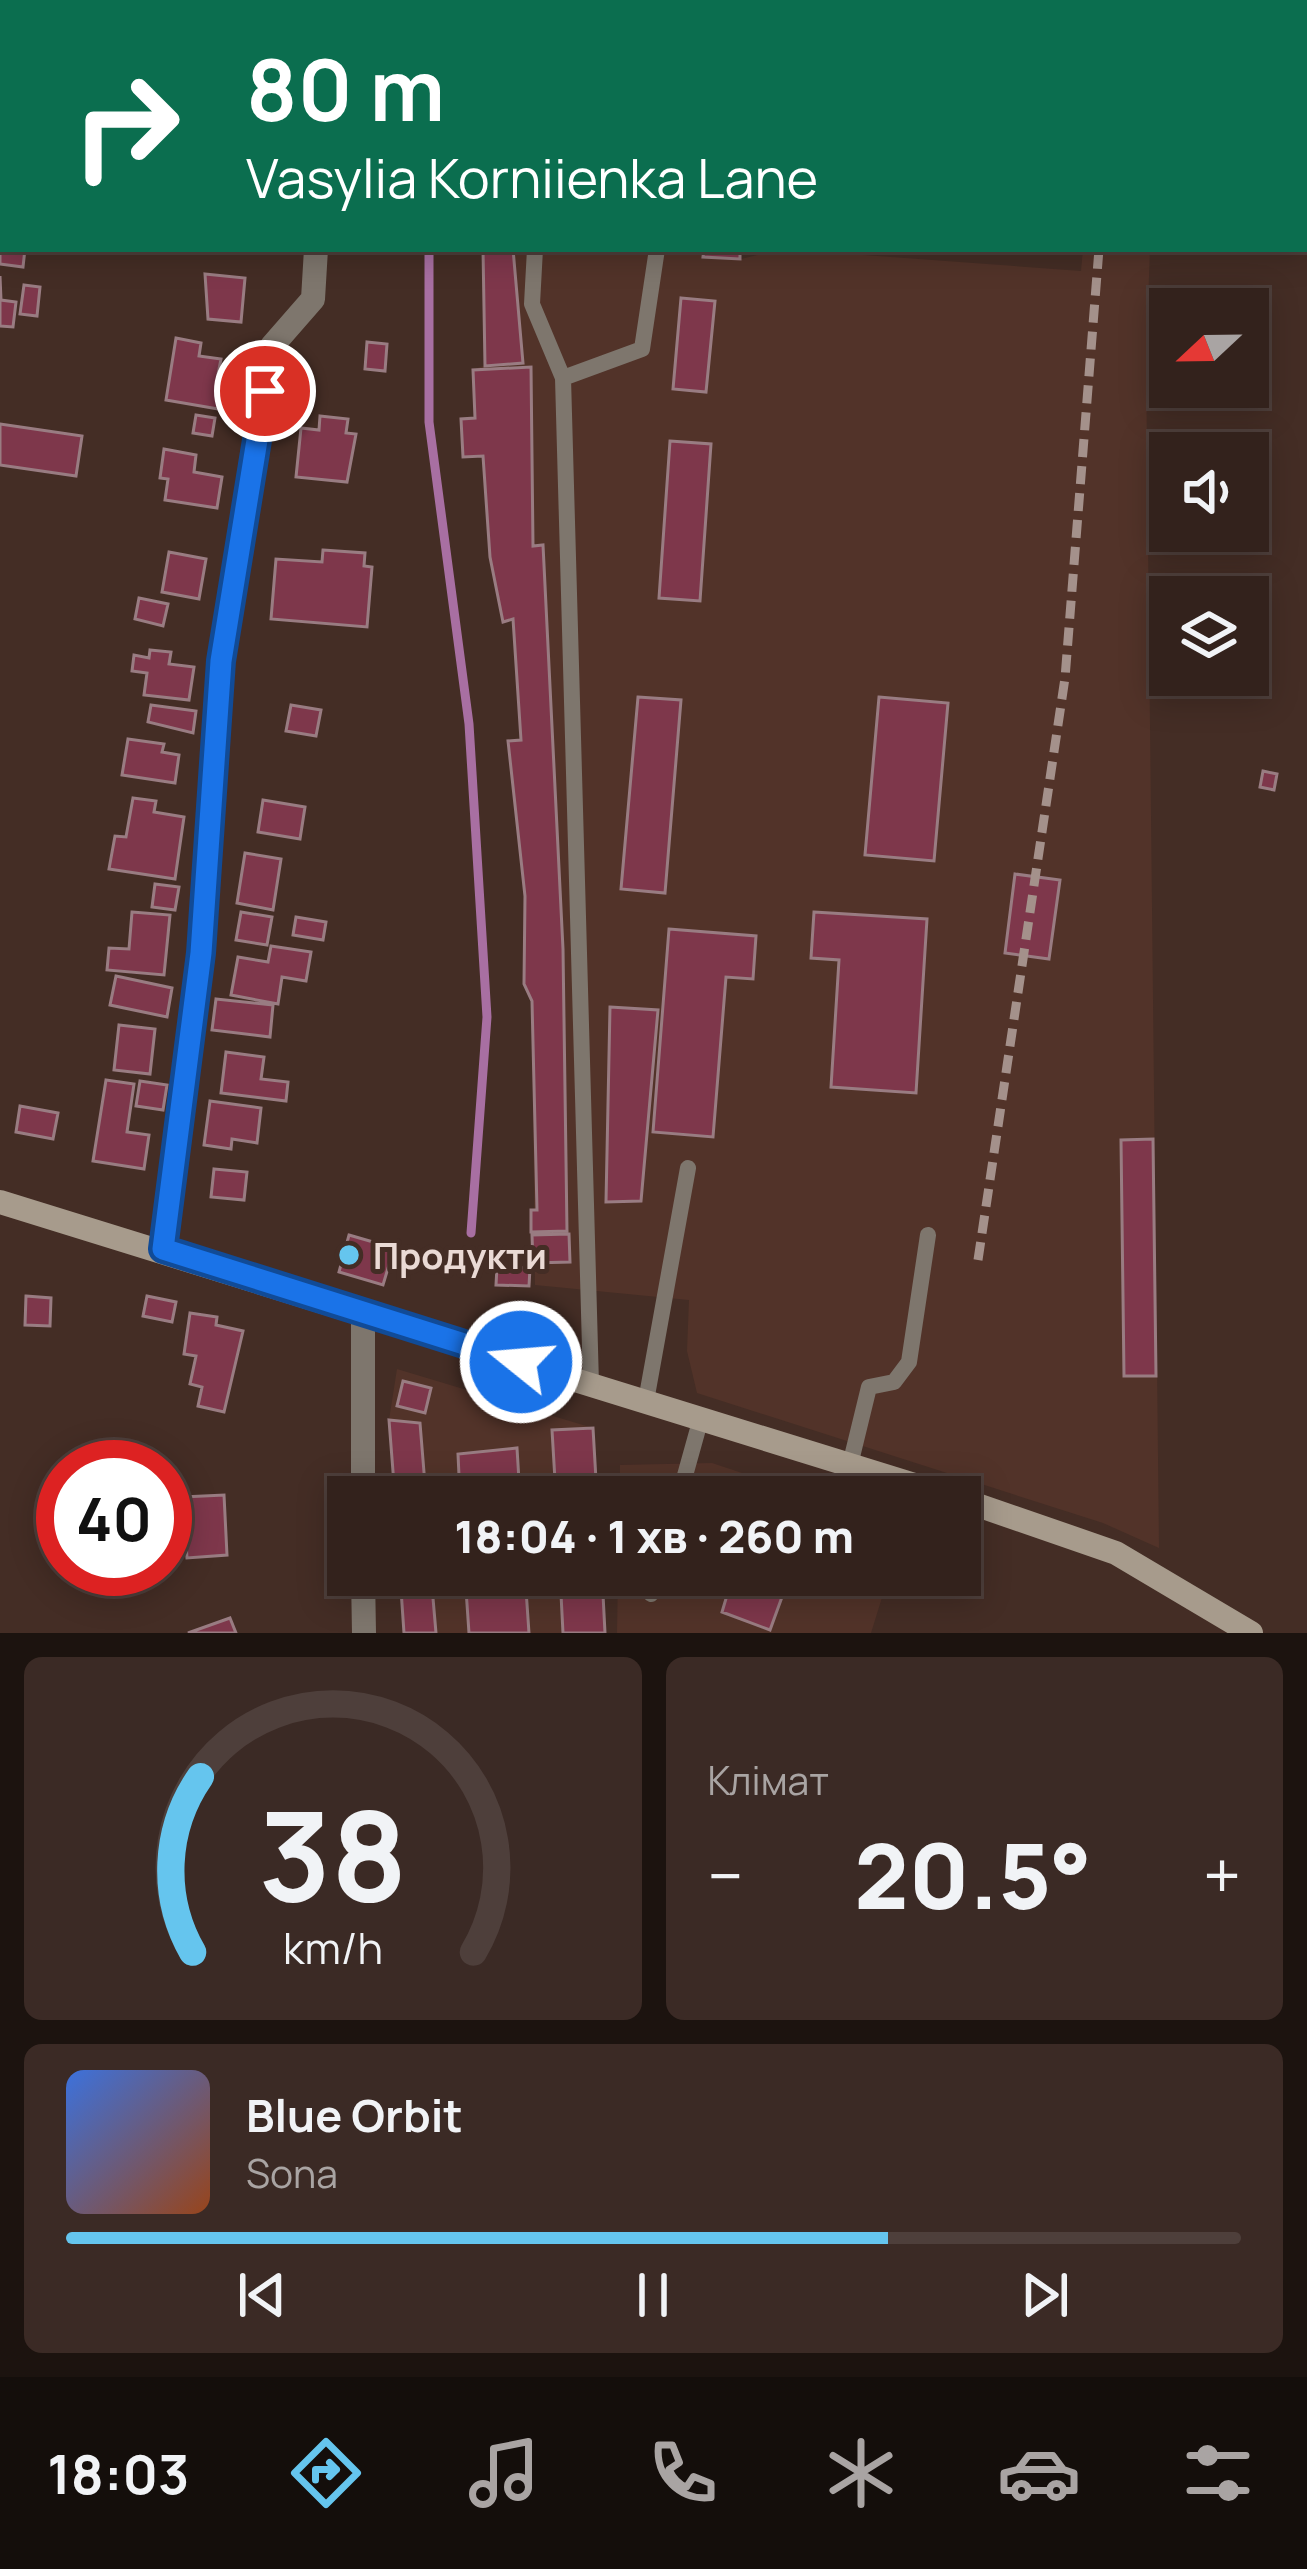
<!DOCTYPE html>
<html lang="uk">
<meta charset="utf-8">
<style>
:root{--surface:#33221c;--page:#3b2a25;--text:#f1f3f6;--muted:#a9a4a3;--line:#4e3f3b;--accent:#65c5ee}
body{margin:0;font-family:Manrope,sans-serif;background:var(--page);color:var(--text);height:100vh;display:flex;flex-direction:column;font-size:45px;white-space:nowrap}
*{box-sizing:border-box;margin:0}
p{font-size:39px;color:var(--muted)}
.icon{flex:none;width:66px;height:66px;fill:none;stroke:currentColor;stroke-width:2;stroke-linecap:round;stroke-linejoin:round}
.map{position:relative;height:1633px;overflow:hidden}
.panel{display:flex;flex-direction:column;gap:24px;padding:24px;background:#1c130f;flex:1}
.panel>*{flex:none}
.top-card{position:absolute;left:0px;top:0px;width:1308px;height:252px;box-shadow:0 6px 30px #0003,0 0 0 3px var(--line);background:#0b6e4f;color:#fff;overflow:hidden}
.needle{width:78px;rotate:248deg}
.fabs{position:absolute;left:1149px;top:288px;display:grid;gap:24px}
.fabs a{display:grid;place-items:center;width:120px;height:120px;border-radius:0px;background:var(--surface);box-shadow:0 6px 30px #0003,0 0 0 3px var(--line);font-size:60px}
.speed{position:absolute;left:36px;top:1440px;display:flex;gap:24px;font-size:60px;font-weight:700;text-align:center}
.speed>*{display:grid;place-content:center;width:156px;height:156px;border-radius:50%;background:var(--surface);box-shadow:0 6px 30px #0003,0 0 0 3px var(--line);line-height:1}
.speed .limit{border:18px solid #d22;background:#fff;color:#111}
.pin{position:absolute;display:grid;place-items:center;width:102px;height:102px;color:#fff;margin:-51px;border:6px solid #fff;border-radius:50%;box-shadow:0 3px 12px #0007}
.me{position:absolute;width:132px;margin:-66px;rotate:287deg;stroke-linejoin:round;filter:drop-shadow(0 0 9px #0008)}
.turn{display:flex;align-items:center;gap:42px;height:252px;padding:0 48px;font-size:54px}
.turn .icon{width:156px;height:156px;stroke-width:2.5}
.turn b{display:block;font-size:84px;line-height:102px}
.big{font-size:90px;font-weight:800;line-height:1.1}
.panel .widget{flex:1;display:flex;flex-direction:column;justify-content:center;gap:18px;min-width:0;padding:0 42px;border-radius:18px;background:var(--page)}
.panel .dial{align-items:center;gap:0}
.dial svg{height:312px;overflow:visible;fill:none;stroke:var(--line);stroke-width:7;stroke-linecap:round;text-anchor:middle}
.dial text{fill:var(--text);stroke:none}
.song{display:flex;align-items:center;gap:36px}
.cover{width:144px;height:144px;border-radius:18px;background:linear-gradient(135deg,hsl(220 70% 55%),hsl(20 70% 35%))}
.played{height:12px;border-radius:6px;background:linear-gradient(90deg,var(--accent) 70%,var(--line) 70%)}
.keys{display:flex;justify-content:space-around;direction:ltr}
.heat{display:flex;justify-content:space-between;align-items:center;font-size:66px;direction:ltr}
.panel .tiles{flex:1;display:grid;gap:24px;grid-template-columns:1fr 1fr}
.widget:last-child{grid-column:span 2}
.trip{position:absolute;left:327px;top:1476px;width:654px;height:120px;border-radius:0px;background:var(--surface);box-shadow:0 6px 30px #0003,0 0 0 3px var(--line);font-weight:800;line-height:120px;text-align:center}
.tabs{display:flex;height:192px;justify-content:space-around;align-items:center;background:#140e0b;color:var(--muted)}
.tabs .icon{width:84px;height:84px}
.tabs .current{color:var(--accent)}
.tabs b{font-size:54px;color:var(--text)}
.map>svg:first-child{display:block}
.built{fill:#523329}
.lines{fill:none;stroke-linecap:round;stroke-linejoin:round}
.stream{stroke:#a86fa2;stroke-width:9}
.building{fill:#7e374b;stroke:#997c82;stroke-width:3}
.lane{stroke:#7e766d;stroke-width:16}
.street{stroke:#7e766d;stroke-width:24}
.secondary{stroke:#a79b8c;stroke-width:24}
.rail{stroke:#a4918b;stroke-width:9;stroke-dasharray:18 9;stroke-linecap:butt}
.route-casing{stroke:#114b97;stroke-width:30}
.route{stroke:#1a73e8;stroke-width:21}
.poi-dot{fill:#65c5ee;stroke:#442d25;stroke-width:4.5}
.labels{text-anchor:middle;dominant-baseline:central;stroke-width:10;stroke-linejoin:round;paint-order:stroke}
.poi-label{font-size:36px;font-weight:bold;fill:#eadad5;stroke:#442d25;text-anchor:start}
</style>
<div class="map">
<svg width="1307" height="1633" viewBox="0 0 1307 1633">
<rect width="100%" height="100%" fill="#442d25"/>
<path class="built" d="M483,249H740L741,259L782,249L1081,271L1083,249H1150L1146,358L1159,1548L1103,1523L697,1393L687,1351L689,1300L535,1285L532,1001L524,984L525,896L508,741L521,739L513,620L503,622L490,557L483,457H463L461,419L475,418L473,370L485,365Z
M397,1369L593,1428L597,1497H395L389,1420Z
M712,1463L814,1497H620V1465Z
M400,1575H602L605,1633H404Z
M618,1575H889L871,1633H617Z"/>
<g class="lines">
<path class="stream" d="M434,3V0
M429,249V422L469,724L487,1017L471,1233"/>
</g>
<path class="building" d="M0,228L3,249H25L23,267L0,264Z
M483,249H513L523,363L485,366Z
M704,249H740V259L703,257Z
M205,274L245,278L241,322L208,319Z
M0,276L1,300L16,302L13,327L0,326Z
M24,285L40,287L37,316L20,314Z
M681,298L715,301L706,392L673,389Z
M176,338L201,343L199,356L221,359L218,374L230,376L224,410L166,400Z
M367,342L387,344L385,371L365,369Z
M531,367L533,546L543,545L563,949L567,1231L531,1232V1210H537L532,1001L524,984L525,896L508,741L521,740L513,619L503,622L490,557L483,456L463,457L461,419L475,418L473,370Z
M196,415L215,418L212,436L193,433Z
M320,416L348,419L346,433L356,434L347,482L296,477L301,428L319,430Z
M0,424L82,436L76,476L0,465Z
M670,441L711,444L700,601L659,598Z
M164,449L196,455L194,472L222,477L217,508L165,500L168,479L160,478Z
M323,550L365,553L364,566L372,567L367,627L271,619L276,559L322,562Z
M169,552L206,559L199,599L162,592Z
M139,598L168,604L163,626L135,619Z
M150,650L171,652L169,664L194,667L189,700L144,695L147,673L132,671L134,655L149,658Z
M638,697L681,700L665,893L621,889Z
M879,697L948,703L934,861L865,855Z
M151,705L196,711L193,733L148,722Z
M291,705L321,710L316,736L286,731Z
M128,739L164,744L162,752L179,755L175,783L122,775Z
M1263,771L1277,774L1274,790L1260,787Z
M133,798L156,801L154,812L184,817L175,879L109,869L115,836L126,837Z
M263,800L305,807L300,839L258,832Z
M245,853L281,859L273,910L237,903Z
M1015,874L1060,880L1049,959L1005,953Z
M155,884L179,887L175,910L152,907Z
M132,912L170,915L164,975L107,970L109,948L129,949Z
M241,912L272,917L267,945L236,940Z
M814,912L927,919L916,1093L831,1087L839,960L811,958Z
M296,917L326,922L323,940L293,935Z
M669,929L756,936L753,979L726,977L713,1137L653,1132Z
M271,946L311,952L306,981L282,977L278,1004L231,995L238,957L268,962Z
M116,976L172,988L167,1017L110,1005Z
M216,999L273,1005L270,1037L212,1030Z
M610,1007L658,1010L641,1201L606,1202Z
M119,1025L155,1029L150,1074L114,1070Z
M226,1052L264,1057L261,1079L288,1082L286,1101L221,1093Z
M106,1080L134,1084L127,1132L149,1135L144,1169L93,1161Z
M140,1081L167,1085L163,1110L136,1106Z
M210,1101L261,1108L257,1143L232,1139L231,1149L204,1145Z
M20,1106L58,1113L53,1139L16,1132Z
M1153,1139L1156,1376H1124L1121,1140Z
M214,1169L247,1172L244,1200L211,1197Z
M569,1234L570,1262L533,1263L532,1235Z
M349,1235L394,1248L383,1285L339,1272Z
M497,1267L530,1268L529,1286L496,1285Z
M26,1296L51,1298L50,1326L25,1325Z
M147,1296L176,1302L172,1322L143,1316Z
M190,1313L217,1317L216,1325L243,1331L224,1412L198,1406L202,1387L190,1384L196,1356L184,1354Z
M403,1381L431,1388L425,1413L397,1406Z
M389,1420L420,1423L426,1497H395Z
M593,1428L597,1497H556L552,1430Z
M517,1448L520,1497H460L458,1454Z
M224,1495L227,1555L187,1558L183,1497Z
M400,1575H431L436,1633H404Z
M465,1575H525L529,1633H469Z
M560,1575H602L605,1633H563Z
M733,1575H790L770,1630L722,1612Z
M230,1618L236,1633H188Z"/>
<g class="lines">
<path class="lane" d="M544,3L545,0
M654,3V0
M535,249L532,304L563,378
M591,1384L563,378L642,349L657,249
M646,1401L688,1168
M850,1465L869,1387L894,1382L909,1362L928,1235
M679,1497L701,1418
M651,1594L656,1575"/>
<path class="street" d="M331,3V0
M163,1249L201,953L221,661L272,346L313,299L316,249
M363,1313V1497
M363,1575L364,1633"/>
<path class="secondary" d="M0,1202L953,1497
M960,1499L1116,1553L1251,1633"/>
<path class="rail" d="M1107,3V0
M978,1260L1065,678L1099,249"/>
</g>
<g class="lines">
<defs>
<path id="route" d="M265,391L221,661L201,953L163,1249L521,1362"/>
</defs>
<use href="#route" class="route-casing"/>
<use href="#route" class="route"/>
</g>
<circle class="poi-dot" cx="349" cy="1255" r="12"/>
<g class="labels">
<g class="poi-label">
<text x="373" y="1255">Продукти</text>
</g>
</g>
</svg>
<div class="fabs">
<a><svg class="needle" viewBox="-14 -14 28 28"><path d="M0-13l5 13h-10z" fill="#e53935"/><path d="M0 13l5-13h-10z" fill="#a9a4a3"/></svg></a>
<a><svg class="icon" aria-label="sound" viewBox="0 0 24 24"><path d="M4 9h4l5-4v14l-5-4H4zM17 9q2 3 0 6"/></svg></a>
<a><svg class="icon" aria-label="layers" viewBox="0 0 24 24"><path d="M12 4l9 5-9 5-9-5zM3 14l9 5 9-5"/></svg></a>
</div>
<div class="speed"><div class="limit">40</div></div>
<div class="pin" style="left:265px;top:391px;background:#d93025"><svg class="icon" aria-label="arrive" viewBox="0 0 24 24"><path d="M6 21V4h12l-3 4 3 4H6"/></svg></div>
<svg class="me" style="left:521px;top:1362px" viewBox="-20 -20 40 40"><circle r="17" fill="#1a73e8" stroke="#fff" stroke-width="3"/><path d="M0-11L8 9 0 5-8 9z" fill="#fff"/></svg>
<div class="trip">18:04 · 1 хв · 260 m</div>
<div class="top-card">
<div class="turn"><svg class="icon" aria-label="right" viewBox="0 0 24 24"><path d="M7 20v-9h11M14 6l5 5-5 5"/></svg><div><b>80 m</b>Vasylia Korniienka Lane</div></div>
</div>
</div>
<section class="panel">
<div class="tiles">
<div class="widget dial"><svg viewBox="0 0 100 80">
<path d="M14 69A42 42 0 1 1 86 69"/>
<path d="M14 69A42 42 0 0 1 16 24" stroke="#65c5ee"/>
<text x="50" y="56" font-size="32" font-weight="700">38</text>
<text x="50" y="72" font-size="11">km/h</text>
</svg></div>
<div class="widget"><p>Клімат</p>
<div class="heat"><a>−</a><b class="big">20.5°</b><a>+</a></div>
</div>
<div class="widget">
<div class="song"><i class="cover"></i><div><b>Blue Orbit</b><p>Sona</p></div></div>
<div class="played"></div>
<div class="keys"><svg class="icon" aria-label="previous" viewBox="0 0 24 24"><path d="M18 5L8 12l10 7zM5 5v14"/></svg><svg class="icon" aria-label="pause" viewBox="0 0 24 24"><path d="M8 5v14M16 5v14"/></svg><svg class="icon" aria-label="next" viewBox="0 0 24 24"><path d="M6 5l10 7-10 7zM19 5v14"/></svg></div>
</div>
</div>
</section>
<nav class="tabs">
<b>18:03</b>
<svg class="icon current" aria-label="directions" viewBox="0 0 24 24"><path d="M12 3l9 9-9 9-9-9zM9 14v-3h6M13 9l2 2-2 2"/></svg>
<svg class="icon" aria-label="music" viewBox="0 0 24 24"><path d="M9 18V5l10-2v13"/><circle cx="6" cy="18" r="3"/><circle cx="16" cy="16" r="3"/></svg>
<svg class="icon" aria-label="phone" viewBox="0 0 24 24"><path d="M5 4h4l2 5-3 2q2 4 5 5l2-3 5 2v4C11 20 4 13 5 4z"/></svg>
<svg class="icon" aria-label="climate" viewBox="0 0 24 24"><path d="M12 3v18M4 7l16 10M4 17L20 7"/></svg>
<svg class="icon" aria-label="car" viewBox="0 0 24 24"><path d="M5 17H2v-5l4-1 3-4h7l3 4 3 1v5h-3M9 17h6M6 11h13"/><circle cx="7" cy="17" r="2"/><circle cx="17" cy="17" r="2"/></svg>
<svg class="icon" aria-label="filters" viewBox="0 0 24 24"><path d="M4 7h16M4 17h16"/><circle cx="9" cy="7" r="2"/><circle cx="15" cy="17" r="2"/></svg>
</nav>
